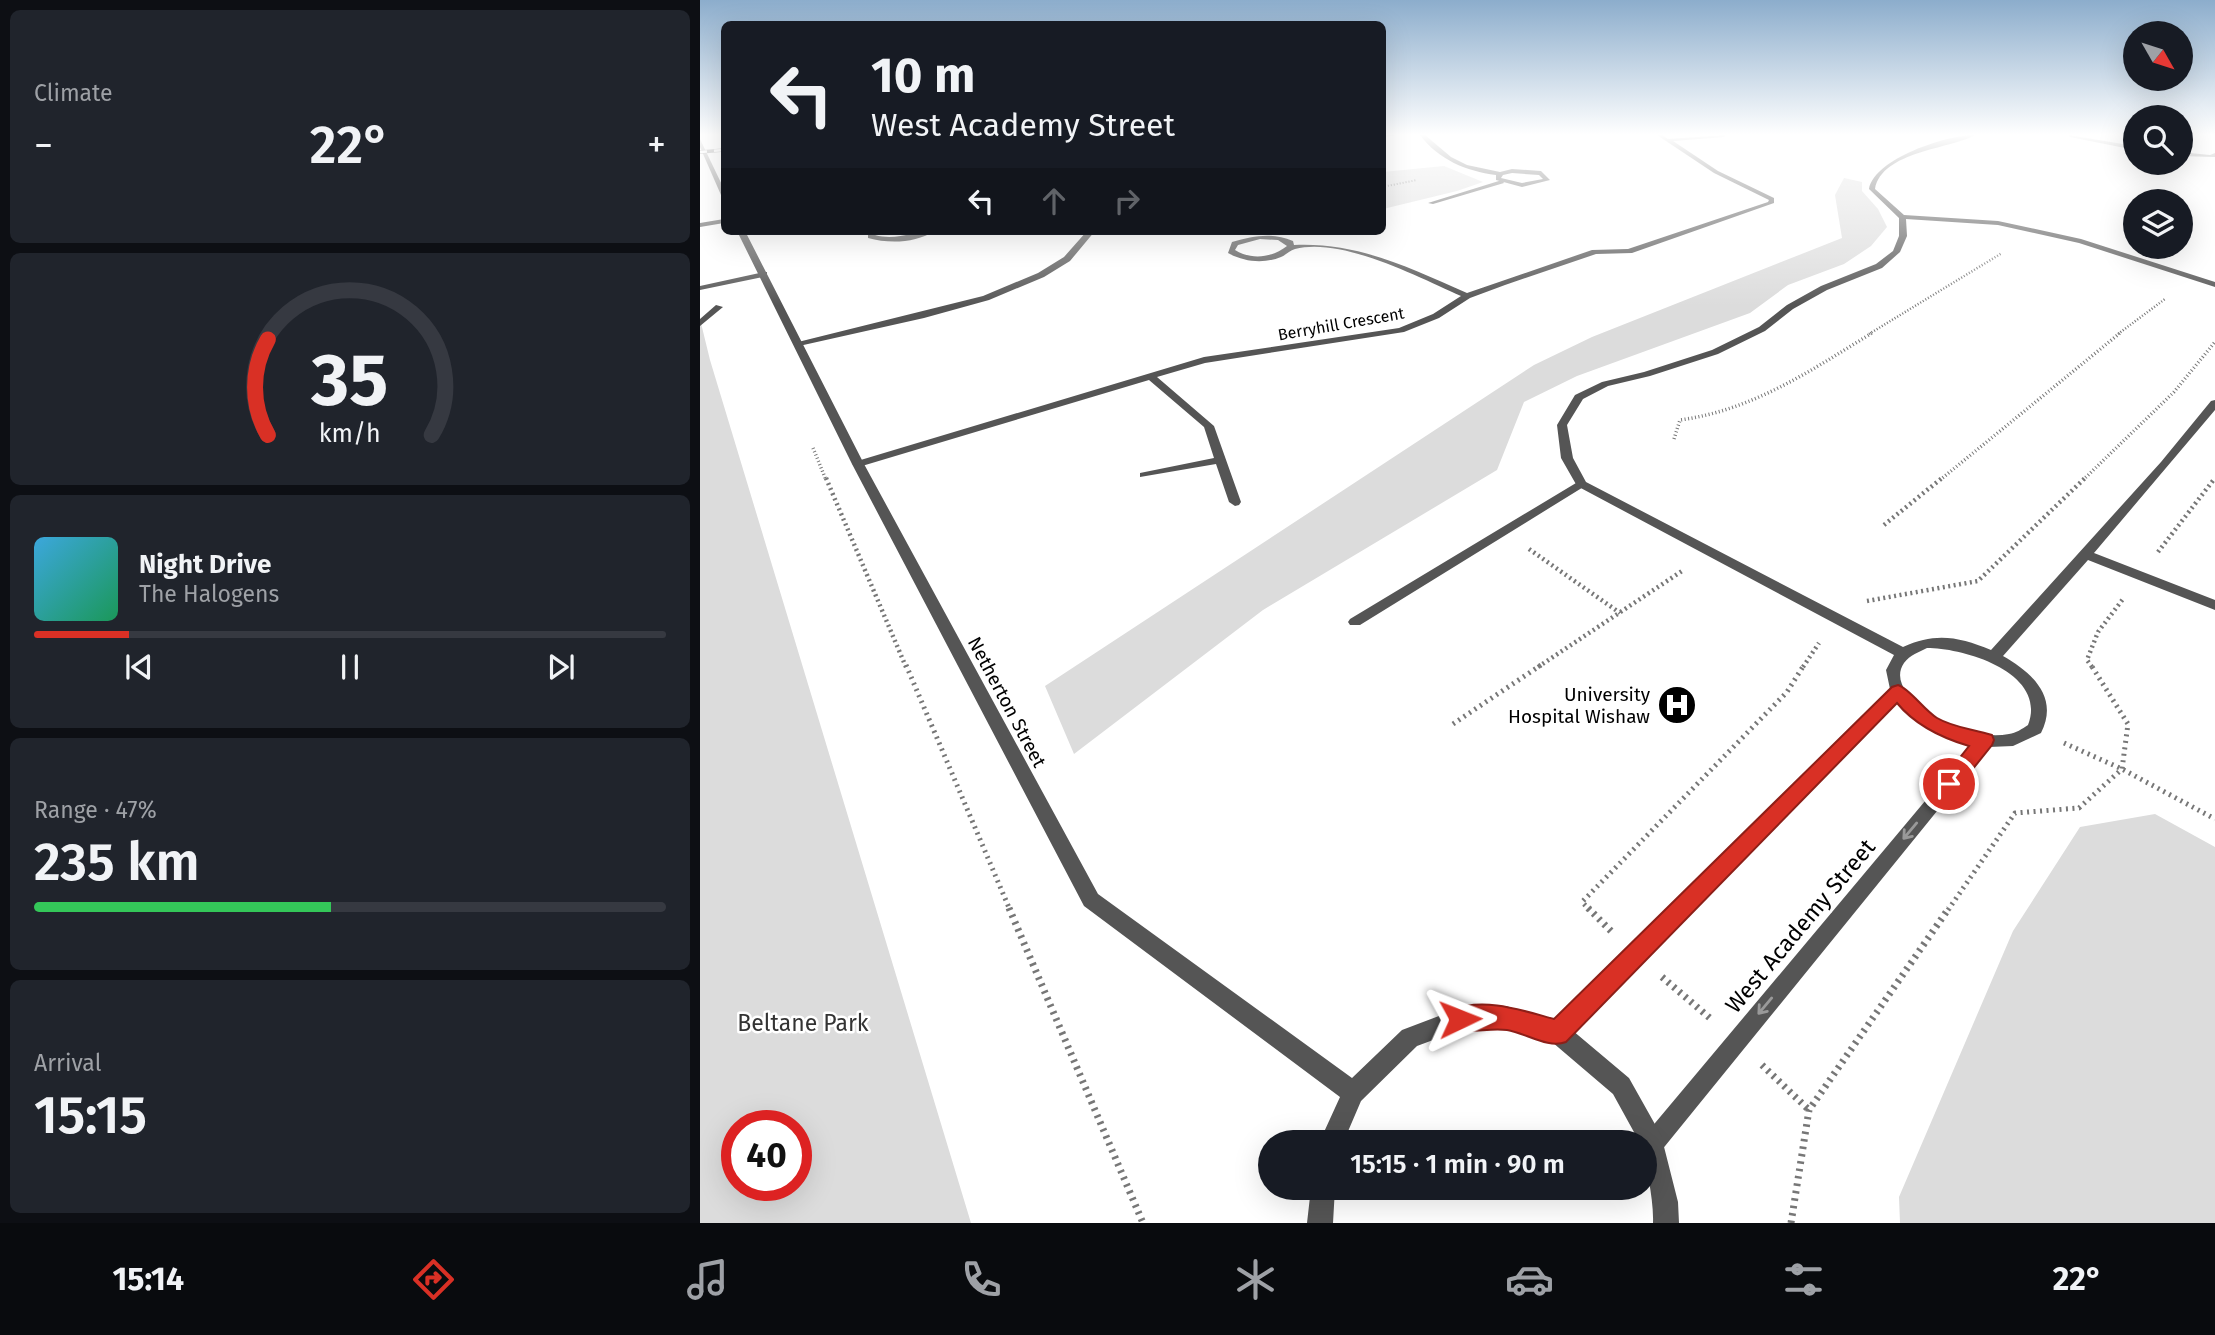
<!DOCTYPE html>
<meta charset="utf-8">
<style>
:root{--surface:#171b24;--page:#20242c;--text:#f1f3f6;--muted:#9ea1a6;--line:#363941;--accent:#d93025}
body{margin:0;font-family:"Fira Sans",sans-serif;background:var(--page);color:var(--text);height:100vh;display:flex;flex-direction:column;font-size:26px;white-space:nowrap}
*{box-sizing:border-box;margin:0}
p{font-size:23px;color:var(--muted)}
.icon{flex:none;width:38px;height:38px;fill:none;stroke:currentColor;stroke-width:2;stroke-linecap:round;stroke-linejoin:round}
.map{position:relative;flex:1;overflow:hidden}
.panel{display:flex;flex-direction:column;gap:10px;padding:10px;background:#0d0f14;width:700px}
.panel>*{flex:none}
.banner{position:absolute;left:21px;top:21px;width:665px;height:214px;border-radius:10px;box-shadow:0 7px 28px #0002;background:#171b24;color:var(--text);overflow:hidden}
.needle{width:46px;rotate:129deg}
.controls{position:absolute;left:1423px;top:21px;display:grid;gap:14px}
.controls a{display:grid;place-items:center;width:70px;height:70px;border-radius:50%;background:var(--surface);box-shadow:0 7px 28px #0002;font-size:35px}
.speed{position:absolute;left:21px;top:1110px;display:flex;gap:14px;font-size:35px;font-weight:700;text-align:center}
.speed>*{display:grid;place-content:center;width:91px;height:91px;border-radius:50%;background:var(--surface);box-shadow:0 7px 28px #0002;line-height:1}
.speed .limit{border:10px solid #d22;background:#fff;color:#111}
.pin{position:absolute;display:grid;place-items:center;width:60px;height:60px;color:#fff;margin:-30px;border:4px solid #fff;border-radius:50%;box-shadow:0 2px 7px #0007}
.me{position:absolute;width:77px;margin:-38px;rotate:88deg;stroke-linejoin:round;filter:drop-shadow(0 0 5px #0008)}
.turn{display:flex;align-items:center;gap:24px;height:147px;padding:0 35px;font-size:32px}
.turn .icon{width:91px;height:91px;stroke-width:2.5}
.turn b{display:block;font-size:49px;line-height:60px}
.lanes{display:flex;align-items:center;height:66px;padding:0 35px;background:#0003;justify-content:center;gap:35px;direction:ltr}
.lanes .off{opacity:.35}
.big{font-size:52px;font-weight:600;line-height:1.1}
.panel .widget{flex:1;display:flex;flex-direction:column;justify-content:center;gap:10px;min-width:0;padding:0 24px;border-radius:10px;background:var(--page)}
.panel .dial{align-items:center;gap:0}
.dial svg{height:182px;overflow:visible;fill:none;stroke:var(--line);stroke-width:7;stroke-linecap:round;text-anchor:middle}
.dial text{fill:var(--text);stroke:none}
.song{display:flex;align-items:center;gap:21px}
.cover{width:84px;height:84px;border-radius:10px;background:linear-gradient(135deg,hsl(200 70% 55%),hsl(150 70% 35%))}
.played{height:7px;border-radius:4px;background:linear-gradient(90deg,var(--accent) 15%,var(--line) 15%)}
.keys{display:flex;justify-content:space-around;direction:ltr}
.heat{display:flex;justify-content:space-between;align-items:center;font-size:38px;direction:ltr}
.charge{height:10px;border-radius:5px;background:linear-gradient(90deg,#34c759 47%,var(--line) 0)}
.trip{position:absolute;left:558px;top:1130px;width:399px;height:70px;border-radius:35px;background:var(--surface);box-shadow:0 7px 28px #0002;font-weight:600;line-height:70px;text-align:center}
.tab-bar{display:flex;height:112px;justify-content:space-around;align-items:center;background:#090b0e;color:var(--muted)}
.tab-bar .icon{width:49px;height:49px}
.tab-bar .on{color:var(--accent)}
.tab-bar b{font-size:32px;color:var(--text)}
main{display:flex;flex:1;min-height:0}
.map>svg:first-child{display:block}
.green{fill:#dcdcdc;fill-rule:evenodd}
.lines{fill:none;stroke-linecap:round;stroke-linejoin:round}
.path-far5{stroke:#777;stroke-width:2;stroke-dasharray:1 2;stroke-linecap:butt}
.path-far4{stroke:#777;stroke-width:2.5;stroke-dasharray:1 2;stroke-linecap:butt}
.path-far3{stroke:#777;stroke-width:3.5;stroke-dasharray:1 2.5;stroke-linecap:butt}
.path-far2{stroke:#777;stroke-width:4.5;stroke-dasharray:2 3.5;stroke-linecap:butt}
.path-far1{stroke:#777;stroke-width:5;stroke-dasharray:2 4.5;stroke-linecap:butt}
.path{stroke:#777;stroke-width:7;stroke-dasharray:2.5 5;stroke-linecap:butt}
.service{fill:#555;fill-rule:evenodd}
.minor{fill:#555;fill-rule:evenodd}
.tertiary{fill:#555;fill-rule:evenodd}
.rail-casing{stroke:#000;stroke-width:3.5}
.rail{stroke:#fff;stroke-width:2.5;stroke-dasharray:7;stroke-linecap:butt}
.oneway{stroke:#999}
.route{fill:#d93025;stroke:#8d1f18;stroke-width:2}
.labels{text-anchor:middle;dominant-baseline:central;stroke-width:5;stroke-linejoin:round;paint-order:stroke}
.far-street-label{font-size:16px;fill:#000;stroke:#fff}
.poi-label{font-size:19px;fill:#000;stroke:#fff;text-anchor:end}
.street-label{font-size:19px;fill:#000;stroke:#fff}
.near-street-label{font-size:23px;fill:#000;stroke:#fff}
.near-park-label{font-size:23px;fill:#333;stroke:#fff}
</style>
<main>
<section class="panel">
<div class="widget"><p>Climate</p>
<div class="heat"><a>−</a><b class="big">22°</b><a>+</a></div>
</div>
<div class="widget dial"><svg viewBox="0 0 100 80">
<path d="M14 69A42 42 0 1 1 86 69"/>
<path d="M14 69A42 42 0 0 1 14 27" stroke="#d93025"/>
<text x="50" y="56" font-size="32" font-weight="700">35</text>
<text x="50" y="72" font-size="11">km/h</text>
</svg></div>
<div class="widget">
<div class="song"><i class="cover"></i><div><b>Night Drive</b><p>The Halogens</p></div></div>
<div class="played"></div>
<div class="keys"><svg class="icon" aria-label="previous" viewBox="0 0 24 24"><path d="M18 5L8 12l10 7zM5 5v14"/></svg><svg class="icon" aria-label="pause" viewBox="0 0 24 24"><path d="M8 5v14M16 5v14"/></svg><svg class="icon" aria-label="next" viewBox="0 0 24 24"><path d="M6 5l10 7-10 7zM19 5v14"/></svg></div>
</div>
<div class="widget"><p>Range · 47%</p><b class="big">235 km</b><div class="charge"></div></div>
<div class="widget"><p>Arrival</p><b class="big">15:15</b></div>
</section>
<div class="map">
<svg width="1515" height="1223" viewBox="0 0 1515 1223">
<rect width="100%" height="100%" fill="#fff"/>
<path class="green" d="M744,166L783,182L757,191L683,209V172Z
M1144,178L1162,182V191L1178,209L1187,227L1171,246L1144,264L1088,285L1050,313L877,376L824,402L797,470L563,610L374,754L345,686L834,365L892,337L1142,238L1135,195Z
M0,319L10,360L271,1223H0ZM37,1125H96V1185H37Z
M1455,814L1515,847V1223H1200L1199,1197L1313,931L1380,827Z"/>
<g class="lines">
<path class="path-far5" d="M682,187L717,180"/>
<path class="path-far4" d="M1169,334L1302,253
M1418,334L1465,299"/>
<path class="path-far3" d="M974,439L980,420C1053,410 1110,371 1172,333
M113,448L126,480
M1240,480L1420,333
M1383,480L1474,392L1515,342"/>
<path class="path-far2" d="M126,478L206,667
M1184,525L1242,478
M829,549L920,613
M1458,552L1515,478
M1167,601L1278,581L1385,478
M838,667L982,571
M1103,667L1119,643
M1392,667L1387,660L1398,632L1423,599"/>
<path class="path-far1" d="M206,665L310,910
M753,724L841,665
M1364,743L1422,769L1515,819
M890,910L882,902L1087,692L1104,665
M1248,910L1315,813L1379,808L1422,769L1428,724L1391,665"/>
<path class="path" d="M309,908L443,1223
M888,908L911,931
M962,977L1011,1019
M1062,1065L1109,1110
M1091,1223L1109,1110L1249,908"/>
<path class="service" d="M1275,135C1251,149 1182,151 1175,189L1204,215L1298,221L1381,239L1515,282V287L1379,243L1298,225L1206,219L1207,236L1200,252L1182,268L1127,290L1093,309L1065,331L1018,354L950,376L908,386L883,399L867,425L873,458L886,482L1203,647C1236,632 1259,637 1291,650L1461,462L1511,401L1515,400V410L1394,553L1515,600V610L1388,560L1303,656C1333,673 1359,698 1341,733L1313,746L1289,747L961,1151L953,1155L945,1151V1143H941L945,1135L1272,745C1243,738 1215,725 1197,701L866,1041L858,1044L850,1041L847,1033L850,1025L1190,689L1186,670L1194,655L877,486L861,458L857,425L875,395L902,382L944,372L1012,350L1059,327L1087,305L1121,286L1176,264L1193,251L1199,236V218L1169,189C1175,158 1247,135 1275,135ZM1227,648C1265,648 1348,673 1328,725C1322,729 1316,733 1309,734C1293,737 1276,734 1261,729C1240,722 1185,691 1204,663C1210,655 1219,652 1227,648Z
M1368,135L1435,146V150L1370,137Z
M1480,152L1510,155L1515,153V157L1480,156Z
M802,180L804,183L733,204L728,203Z
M64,272H67V276L0,290V286Z
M16,305L23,307L0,326V319Z"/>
<path class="minor" d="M682,135H698L682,137Z
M720,135H725L751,157L767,165L800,172L812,169L841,171L850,180L822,187L796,180V175C766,171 739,160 720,135ZM812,173L839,175L843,179L822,183L801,178L803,175Z
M957,135H962L968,139L1026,135L1024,137L973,141L1018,171L1074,198V203L932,253L896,254L805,285L770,298L739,318L704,332L505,363L457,377L514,426L541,502L539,505L535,506L529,502L516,464L440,477V473L514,458L504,427L449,380L162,466L158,467L152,464L154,462L504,357L699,328L733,314L761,296C718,277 642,237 595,249C590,250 586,255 581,257C564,264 544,262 528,253L532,242C554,236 571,232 593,241L594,245C658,242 710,268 767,293L892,250L928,249L1068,202L1069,200L1014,173ZM560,239L578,240L587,246C572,258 551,260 535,250L538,245Z
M24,219V223L0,227V223Z
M168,231H176L175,235C196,241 214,231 235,231C215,243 190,244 168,238Z
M387,231H395L370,261L344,277L289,300L224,318L99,346L94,343L283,296L338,273L364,257Z
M881,480L887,484L885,486L660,625H650L648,622L650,619Z"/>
<path class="tertiary" d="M0,139L24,189V197L21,195L0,147Z
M37,231H45L164,464L398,894L652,1078L702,1030L760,1008L806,1006L866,1025L929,1078L961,1135L978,1202L979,1223H953C954,1196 945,1170 945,1143H940L913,1094L852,1042L806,1028L760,1030L717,1046L661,1101L643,1143H619L640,1097L384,906L152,464Z
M611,1188H635L633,1223H607Z"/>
<defs>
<path id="rail" d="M0,152L24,150"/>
</defs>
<use href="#rail" class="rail-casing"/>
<use href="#rail" class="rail"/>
</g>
<defs><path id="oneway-shaft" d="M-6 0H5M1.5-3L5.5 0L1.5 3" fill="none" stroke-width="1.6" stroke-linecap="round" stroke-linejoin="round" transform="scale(1.75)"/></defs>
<g class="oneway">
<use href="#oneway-shaft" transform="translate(1210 831) rotate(130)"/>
<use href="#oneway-shaft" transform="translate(1065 1006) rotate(130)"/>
</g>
<linearGradient id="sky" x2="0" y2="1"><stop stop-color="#8cadcc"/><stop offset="0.44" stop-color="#fff"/><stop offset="1" stop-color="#fff" stop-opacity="0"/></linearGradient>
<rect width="1515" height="306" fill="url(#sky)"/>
<path class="route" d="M1198,685C1210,689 1224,710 1237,718C1254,728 1273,729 1292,735L1294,740L1292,745L1256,790L1249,792L1242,790L1239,784L1269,746C1242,738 1215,725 1197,703L866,1042C848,1049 826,1033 807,1030C788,1027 769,1035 751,1028L748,1019L751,1010C784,997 821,1010 854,1019L1192,687Z"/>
<defs>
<symbol id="hospital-disc" viewBox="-11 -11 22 22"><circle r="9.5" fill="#000" stroke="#fff"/><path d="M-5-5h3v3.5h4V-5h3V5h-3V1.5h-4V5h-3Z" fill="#fff"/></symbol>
</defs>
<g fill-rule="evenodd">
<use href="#hospital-disc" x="955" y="683" width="44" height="44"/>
</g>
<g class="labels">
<g class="far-street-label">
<text transform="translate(641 324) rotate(-10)">Berryhill Crescent</text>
</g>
<g class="poi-label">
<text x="950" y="694">University<tspan x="950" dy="22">Hospital Wishaw</tspan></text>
</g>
<g class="street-label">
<text transform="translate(307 702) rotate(62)">Netherton Street</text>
</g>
<g class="near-street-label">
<text transform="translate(1100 926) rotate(-50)">West Academy Street</text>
</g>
<g class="near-park-label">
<text x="103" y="1023">Beltane Park</text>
</g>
</g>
</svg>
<div class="controls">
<a><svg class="needle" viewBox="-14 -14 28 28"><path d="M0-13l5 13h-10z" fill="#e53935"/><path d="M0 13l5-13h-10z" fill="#9ea1a6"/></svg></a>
<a><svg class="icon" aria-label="search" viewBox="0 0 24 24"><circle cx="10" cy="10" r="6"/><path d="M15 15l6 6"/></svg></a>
<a><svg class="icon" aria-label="layers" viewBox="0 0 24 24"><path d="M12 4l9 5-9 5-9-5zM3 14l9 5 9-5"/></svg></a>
</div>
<div class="speed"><div class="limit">40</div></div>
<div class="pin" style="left:1249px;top:784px;background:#d93025"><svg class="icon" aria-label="arrive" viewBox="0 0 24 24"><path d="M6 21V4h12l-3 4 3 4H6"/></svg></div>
<svg class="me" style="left:760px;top:1019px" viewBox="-20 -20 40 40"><path d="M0-17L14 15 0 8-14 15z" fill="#d93025" stroke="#fff" stroke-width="4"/></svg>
<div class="trip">15:15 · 1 min · 90 m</div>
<div class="banner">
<div class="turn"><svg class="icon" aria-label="left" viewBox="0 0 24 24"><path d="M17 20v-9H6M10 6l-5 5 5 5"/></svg><div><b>10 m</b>West Academy Street</div></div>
<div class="lanes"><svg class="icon" aria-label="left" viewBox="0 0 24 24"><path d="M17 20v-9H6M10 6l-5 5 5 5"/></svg><svg class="icon off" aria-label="ahead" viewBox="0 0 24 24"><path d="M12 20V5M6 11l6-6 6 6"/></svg><svg class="icon off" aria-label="right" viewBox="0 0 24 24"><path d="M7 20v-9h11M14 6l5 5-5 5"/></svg></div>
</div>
</div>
</main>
<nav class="tab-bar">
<b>15:14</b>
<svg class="icon on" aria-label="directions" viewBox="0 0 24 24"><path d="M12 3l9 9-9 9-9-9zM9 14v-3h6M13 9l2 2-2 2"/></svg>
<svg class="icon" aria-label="music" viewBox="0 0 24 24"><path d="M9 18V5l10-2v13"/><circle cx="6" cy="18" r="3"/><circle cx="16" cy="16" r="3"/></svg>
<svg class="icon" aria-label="phone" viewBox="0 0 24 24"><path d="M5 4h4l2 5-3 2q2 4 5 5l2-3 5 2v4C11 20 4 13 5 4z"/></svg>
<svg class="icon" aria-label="climate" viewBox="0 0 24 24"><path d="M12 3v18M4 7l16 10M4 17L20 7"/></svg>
<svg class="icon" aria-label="car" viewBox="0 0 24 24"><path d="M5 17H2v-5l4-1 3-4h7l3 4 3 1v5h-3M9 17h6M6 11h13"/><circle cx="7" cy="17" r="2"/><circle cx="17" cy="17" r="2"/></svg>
<svg class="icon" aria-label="filters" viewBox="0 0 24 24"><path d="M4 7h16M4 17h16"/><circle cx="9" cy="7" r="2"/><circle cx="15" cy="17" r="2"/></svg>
<b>22°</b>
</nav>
